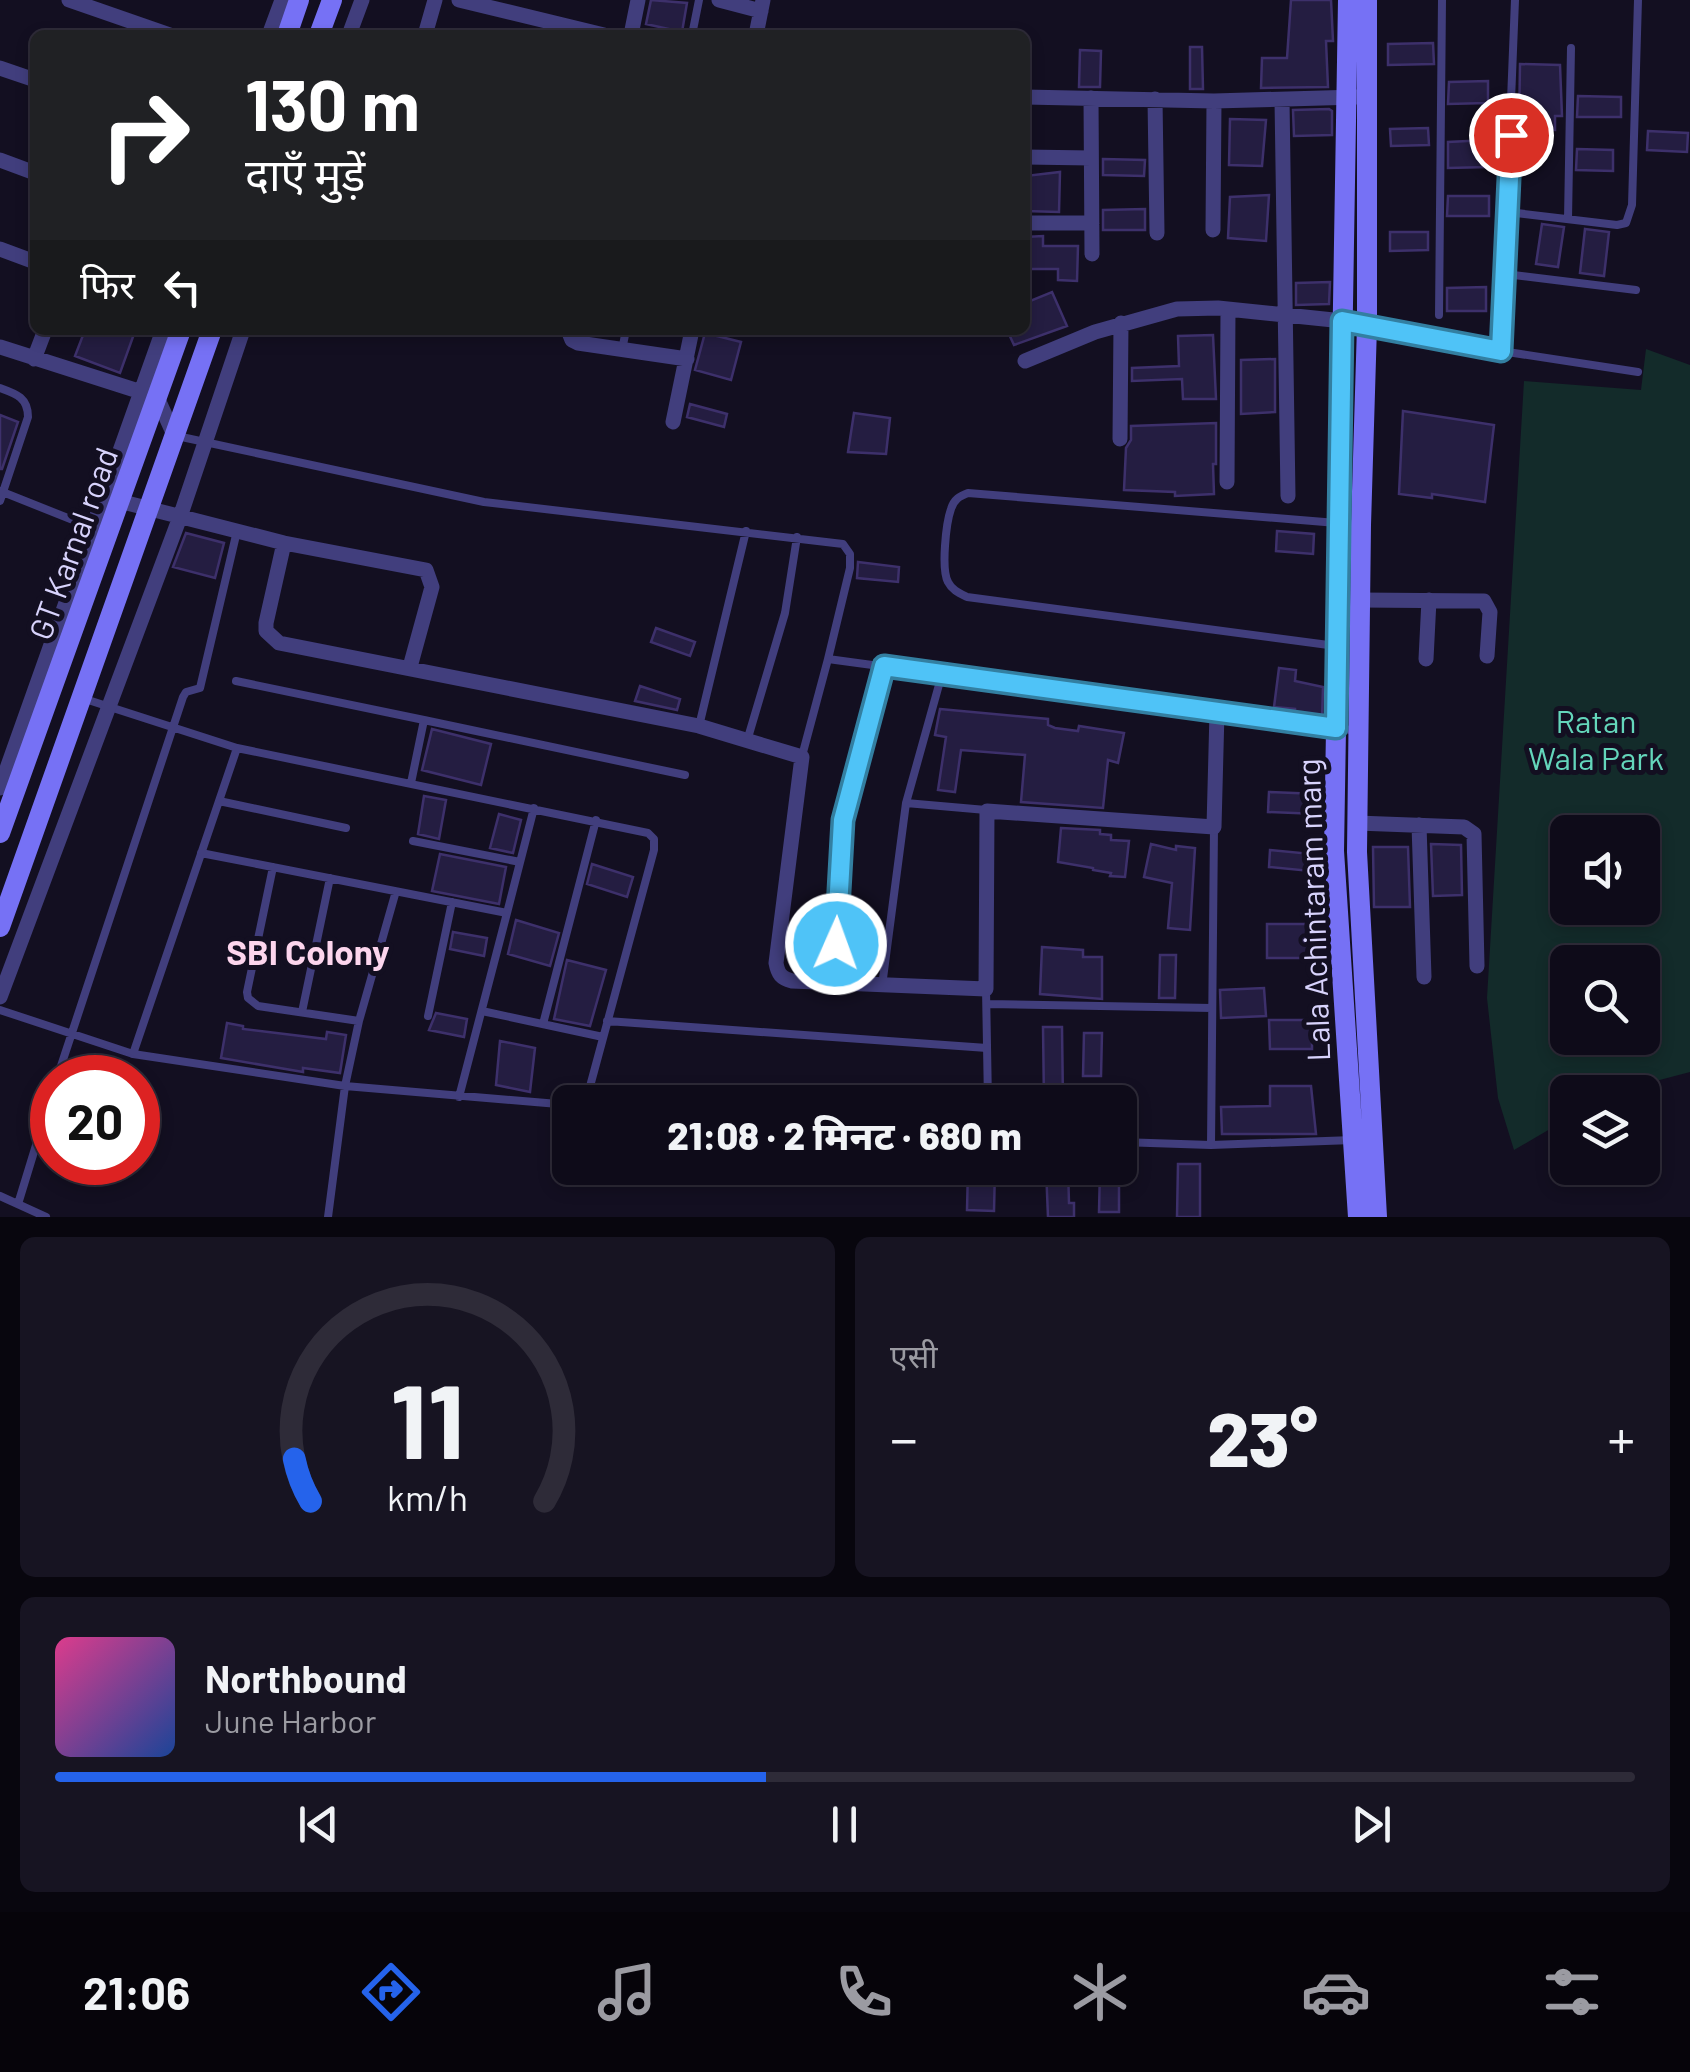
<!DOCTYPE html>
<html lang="hi">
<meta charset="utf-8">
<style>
:root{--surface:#0e0b19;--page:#171422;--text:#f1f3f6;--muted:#9b9ba2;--line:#2e2b38;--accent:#2563eb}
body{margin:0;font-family:Barlow,"Noto Sans Devanagari",sans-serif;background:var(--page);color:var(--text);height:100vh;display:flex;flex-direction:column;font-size:38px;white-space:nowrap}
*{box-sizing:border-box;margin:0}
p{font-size:32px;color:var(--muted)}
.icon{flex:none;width:55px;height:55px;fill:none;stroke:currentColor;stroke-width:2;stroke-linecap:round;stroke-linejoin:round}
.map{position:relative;height:1217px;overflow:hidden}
.details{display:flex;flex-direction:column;gap:20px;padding:20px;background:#08060e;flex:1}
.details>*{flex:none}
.banner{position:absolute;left:30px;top:30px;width:1000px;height:305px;border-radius:15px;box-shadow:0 5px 15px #0003,0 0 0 2px var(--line);background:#202124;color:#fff;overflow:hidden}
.buttons{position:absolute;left:1550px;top:815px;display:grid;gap:20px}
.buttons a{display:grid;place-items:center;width:110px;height:110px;border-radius:15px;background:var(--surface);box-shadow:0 5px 15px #0003,0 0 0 2px var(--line);font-size:50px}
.speed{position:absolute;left:30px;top:1055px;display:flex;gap:20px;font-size:50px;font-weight:700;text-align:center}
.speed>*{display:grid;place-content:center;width:130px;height:130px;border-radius:50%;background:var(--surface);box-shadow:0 5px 15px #0003,0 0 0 2px var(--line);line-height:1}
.speed .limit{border:15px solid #d22;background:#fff;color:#111}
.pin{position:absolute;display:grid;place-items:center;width:85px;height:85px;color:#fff;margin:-42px;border:5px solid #fff;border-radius:50%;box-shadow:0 2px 10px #0007}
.me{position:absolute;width:110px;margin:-55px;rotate:2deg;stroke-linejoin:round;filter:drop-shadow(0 0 8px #0008)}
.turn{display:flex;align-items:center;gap:35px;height:210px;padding:0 50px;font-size:45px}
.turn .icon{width:130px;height:130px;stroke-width:2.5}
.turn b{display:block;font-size:70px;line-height:85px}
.then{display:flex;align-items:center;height:95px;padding:0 50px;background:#0003;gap:20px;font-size:38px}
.big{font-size:75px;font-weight:800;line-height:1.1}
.details .card{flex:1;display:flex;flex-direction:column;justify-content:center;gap:15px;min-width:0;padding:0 35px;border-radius:15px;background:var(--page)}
.details .dial{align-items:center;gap:0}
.dial svg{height:260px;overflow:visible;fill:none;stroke:var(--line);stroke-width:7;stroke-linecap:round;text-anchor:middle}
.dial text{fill:var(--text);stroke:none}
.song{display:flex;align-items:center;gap:30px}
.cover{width:120px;height:120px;border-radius:15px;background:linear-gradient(135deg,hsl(330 70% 55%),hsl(220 70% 35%))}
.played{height:10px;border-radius:5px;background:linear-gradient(90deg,var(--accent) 45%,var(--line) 45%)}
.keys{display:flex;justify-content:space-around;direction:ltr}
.heat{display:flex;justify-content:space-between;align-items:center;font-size:55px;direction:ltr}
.details .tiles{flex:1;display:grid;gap:20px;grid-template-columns:1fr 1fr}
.card:last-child{grid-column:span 2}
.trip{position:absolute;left:552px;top:1085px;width:585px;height:100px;border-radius:15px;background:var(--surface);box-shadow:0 5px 15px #0003,0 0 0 2px var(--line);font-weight:800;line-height:100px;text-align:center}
.menu{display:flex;height:160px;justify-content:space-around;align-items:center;background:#06040a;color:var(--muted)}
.menu .icon{width:70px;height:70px}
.menu .selected{color:var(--accent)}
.menu b{font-size:45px;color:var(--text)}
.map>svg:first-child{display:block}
.green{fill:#132b2a;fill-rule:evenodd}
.building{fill:#241d41;stroke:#3d306b;stroke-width:2.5}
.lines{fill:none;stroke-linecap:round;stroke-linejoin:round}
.lane{stroke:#413e7d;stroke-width:8}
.street{stroke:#413e7d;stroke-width:15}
.secondary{stroke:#7671f5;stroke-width:20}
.route-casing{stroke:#337fa1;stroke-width:25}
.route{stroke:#4fc3f7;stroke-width:18}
.labels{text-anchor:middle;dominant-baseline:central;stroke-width:10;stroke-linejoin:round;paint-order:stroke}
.street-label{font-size:32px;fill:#d8d3fc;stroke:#130f21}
.park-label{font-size:32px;fill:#64d6bb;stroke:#130f21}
.neighbourhood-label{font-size:35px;font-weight:bold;fill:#fcd5ed;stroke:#130f21}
</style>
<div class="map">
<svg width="1690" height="1217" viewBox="0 0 1690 1217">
<rect width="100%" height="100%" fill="#130f21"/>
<path class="green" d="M1646,349L1690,365V1072L1614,1092H1568L1567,1119L1514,1150L1498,1098L1487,998L1524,381L1641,390ZM1568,832H1642V908H1568ZM1568,962H1642V1038H1568Z"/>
<path class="building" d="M651,0L687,3L682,32L646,24Z
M1291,0H1331L1333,41H1326L1328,87L1261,88L1262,58H1287Z
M1433,43L1434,64L1388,65V44Z
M1190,47H1202L1203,89H1190Z
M1080,50L1101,51L1100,87H1079Z
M1520,64L1560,65L1562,116H1555V130L1519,128Z
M1488,81V103L1448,104L1449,82Z
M1578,96L1621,97V117H1577Z
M1329,109L1332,111V135L1294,136L1293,110Z
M1230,119L1266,120L1262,166L1229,165Z
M1428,128L1429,145L1391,146L1390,129Z
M1648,131L1688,133L1687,152L1647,150Z
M1488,140L1489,167L1448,168V142Z
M1577,149L1613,150V171L1576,170Z
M1103,159L1145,160L1144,176L1103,175Z
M1060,172L1059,212L1025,211V176Z
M1269,195L1266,241L1228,238L1230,197Z
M1448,196H1489V216H1447Z
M1145,209V230H1103V210Z
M1542,224L1564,227L1558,267L1536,264Z
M1585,229L1609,232L1604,276L1580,273Z
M1390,232H1428V250L1390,251Z
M1043,236V246H1078L1077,281L1058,280V269H1030V263H1025V237Z
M1330,282L1329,304L1296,305V283Z
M1486,287V311H1447V288Z
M1052,292L1067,326L1014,345L1007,330H1025V303Z
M85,330H122L134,334L120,373L75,356Z
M705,333L741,342L731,380L695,370Z
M1213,335L1216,399H1183L1182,379L1132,381V368L1179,366L1178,336Z
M1275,359V412L1241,414V360Z
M690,404L727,414L724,427L687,417Z
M1403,411L1494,425L1485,502L1432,494V498L1399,494Z
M854,413L890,418L886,454L848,452Z
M0,415L18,422L2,469H0Z
M1216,423V464H1213L1214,494L1175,496V492L1124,490L1126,448L1131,440V426Z
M1277,531L1314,534L1313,554L1276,551Z
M186,533L224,543L215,578L173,567Z
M858,562L899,567L898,582L857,578Z
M656,628L695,642L690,656L651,642Z
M1279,668L1296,670L1295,681L1323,687L1322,719L1295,715V709L1274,707Z
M640,686L680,699L677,710L635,701Z
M940,709L1048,719V725L1055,728L1078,731L1079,726L1124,733L1118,763L1108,760L1103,808L1021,802L1025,755L961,750L955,792L938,790L946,737L935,735Z
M432,729L491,744L481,785L422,770Z
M1269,792L1318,794L1317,814L1268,812Z
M424,796L446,800L439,839L418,834Z
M499,814L521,820L513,853L490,848Z
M1061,828L1100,830V834L1111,835V840L1129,841L1125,877L1110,876L1111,873L1093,870V868L1058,862Z
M1151,844L1176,850V846L1195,848L1190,930L1168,928L1172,883L1144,877Z
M1431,844L1461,845L1462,895L1433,896Z
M1373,847H1408L1410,907H1374Z
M1270,850L1312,854L1310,871L1269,867Z
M440,854L506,867L499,904L432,891Z
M592,864L633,877L627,897L587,884Z
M516,920L559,933L550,966L508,954Z
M1267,924H1308L1307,958H1267Z
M453,932L487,938L484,956L450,949Z
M1042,947L1083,950V957H1102V999L1040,994Z
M1160,955H1176L1175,998H1159Z
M567,960L606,970L590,1026L554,1019Z
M1264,988L1266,1016L1221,1018L1220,990Z
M436,1013L467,1019L464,1037L429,1030Z
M1269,1020H1312V1049H1270Z
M227,1023L243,1026V1029L326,1039L327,1032L346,1035L340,1073L303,1068V1072L221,1058Z
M1043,1027H1062L1063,1102H1044Z
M1084,1033H1102L1101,1076H1083Z
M500,1041L535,1048L530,1092L496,1085Z
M1270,1086H1311L1316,1134H1222L1221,1107L1270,1106Z
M1178,1164H1200V1217H1177Z
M968,1168H995L994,1211L967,1210Z
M1046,1168H1068L1069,1203H1074V1217H1048Z
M1100,1168H1119V1212H1099Z"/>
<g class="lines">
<path class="lane" d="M1515,0L1501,351L1638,372
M692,35L699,0
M1508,212L1617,225L1626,223L1632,205L1638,0
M1568,219L1571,48
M1505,274L1636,290
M1439,315L1442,0
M622,350L626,330
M0,388C17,394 28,398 28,417L0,501
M177,436L484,502L843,544L850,554V568L828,659L1358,731
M0,491L93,528
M1336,646L967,597C959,593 952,590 948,582C941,569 946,523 951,509C954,499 960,496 968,493L1361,525
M236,681L424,720
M699,726L746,531
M747,741L785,613L797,537
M237,748L648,833L654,839V850L589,1090L579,1102
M802,756L828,659
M411,783L424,720L685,775
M219,801L346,828
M906,803L986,810
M1214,827L1211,1145L1353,1140
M413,841L520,862
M201,853L507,913L534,808
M273,867L247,992L248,998L258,1006L359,1021L345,1086L328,1217
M834,981L843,819L884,666
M882,986L906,803L942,674
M986,989L988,1102
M987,1004L1212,1008
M0,1010L133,1054L237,748L82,698
M482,1011L603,1037
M302,1012L330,878
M428,1016L452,902
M359,1021L396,891
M607,1021L987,1048
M543,1024L596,820
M133,1054L345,1086L570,1105
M57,1078L183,697L186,692L200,688L237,531
M459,1097L507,913
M1120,1142L1211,1145
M0,1196L46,1217
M18,1204L52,1093"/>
<path class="street" d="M69,0L170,35
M459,0L604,35
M719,0L761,11
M269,35L282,0
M349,35L362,0
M425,35L435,0
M631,35L638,0
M756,35L763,0
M0,68L35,80
M1025,97L1214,101L1357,97
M1091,98L1092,254
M1155,99L1157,233
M1282,100L1288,496
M1025,157L1091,158
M0,160L35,173
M1025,223H1092
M1213,230L1214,101
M0,249L35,262
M568,330L572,340L578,343L687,359
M0,347L157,397L174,435
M34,359L45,330
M1025,361L1095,332L1177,309L1218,308L1343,321L1501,351
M673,422L692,330
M1120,439L1121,323
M1227,482L1228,309
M119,501L284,543L426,570L432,587L410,667
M284,543L266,623V631L279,643L699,726L802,757L776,963C778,974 781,978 792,981L986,989L987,811L1214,827L1217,712
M1360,600L1484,601L1490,612L1487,656
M1426,659L1429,600
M0,788L163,330
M1357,823L1464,827L1474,834L1477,966
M1419,825L1424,977
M0,997L180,517L243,330"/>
<path class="secondary" d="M1348,0L1334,851L1358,1217
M1367,0V326L1361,525L1357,852L1377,1217
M287,35L299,0
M319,35L332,0
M0,833L181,330
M0,927L212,330"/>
</g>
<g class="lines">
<defs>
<path id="route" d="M836,944L843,820L884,666L1336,728L1342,321L1501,351L1511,135"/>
</defs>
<use href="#route" class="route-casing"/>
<use href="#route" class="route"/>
</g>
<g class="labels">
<g class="street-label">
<text transform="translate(72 543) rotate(-70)">GT Karnal road</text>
<text transform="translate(1312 910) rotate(-92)">Lala Achintaram marg</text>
</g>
<g class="park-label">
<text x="1596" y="720">Ratan<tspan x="1596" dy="37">Wala Park</tspan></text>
</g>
<g class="neighbourhood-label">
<text x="308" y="951">SBI Colony</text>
</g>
</g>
</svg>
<div class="buttons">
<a><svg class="icon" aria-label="sound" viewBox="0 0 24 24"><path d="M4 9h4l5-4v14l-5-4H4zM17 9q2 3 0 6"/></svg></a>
<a><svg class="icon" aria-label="search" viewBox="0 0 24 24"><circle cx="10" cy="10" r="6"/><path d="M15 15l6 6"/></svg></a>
<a><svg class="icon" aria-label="layers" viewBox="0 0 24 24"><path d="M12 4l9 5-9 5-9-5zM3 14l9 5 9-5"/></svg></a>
</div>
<div class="speed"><div class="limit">20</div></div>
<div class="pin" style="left:1511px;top:135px;background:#d93025"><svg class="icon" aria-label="arrive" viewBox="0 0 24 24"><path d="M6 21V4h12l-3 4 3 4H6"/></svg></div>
<svg class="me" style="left:836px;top:944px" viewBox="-20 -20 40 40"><circle r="17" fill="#4fc3f7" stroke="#fff" stroke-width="3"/><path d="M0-11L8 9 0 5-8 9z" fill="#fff"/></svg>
<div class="trip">21:08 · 2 मिनट · 680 m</div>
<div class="banner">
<div class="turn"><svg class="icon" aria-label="right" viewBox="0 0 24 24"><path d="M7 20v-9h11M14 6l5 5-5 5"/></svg><div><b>130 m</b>दाएँ मुड़ें</div></div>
<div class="then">फिर<svg class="icon" aria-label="left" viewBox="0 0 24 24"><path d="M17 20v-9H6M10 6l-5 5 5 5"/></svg></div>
</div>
</div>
<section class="details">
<div class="tiles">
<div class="card dial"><svg viewBox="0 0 100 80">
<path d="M14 69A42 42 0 1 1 86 69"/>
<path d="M14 69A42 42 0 0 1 9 56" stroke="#2563eb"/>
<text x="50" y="56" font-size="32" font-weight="700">11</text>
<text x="50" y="72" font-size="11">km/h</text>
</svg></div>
<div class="card"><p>एसी</p>
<div class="heat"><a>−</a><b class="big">23°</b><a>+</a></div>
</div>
<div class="card">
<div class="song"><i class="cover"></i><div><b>Northbound</b><p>June Harbor</p></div></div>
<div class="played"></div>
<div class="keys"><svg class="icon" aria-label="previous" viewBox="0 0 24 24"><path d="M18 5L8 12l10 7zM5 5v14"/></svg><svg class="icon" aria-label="pause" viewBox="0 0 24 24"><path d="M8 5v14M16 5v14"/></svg><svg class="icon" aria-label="next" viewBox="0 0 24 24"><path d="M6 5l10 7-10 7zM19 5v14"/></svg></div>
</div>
</div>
</section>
<nav class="menu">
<b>21:06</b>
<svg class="icon selected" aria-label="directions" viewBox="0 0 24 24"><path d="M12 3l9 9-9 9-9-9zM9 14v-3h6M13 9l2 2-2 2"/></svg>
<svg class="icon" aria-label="music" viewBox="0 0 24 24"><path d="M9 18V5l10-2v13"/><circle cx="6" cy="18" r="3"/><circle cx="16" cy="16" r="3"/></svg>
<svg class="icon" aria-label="phone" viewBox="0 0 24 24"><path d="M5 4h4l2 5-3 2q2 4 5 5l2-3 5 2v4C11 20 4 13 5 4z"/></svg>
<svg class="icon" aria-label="climate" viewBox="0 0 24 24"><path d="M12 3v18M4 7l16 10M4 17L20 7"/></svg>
<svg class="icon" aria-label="car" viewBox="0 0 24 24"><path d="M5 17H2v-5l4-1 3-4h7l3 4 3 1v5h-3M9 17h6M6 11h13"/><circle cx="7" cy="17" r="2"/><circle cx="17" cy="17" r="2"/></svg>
<svg class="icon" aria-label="filters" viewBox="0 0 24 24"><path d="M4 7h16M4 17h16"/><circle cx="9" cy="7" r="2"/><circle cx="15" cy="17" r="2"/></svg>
</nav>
